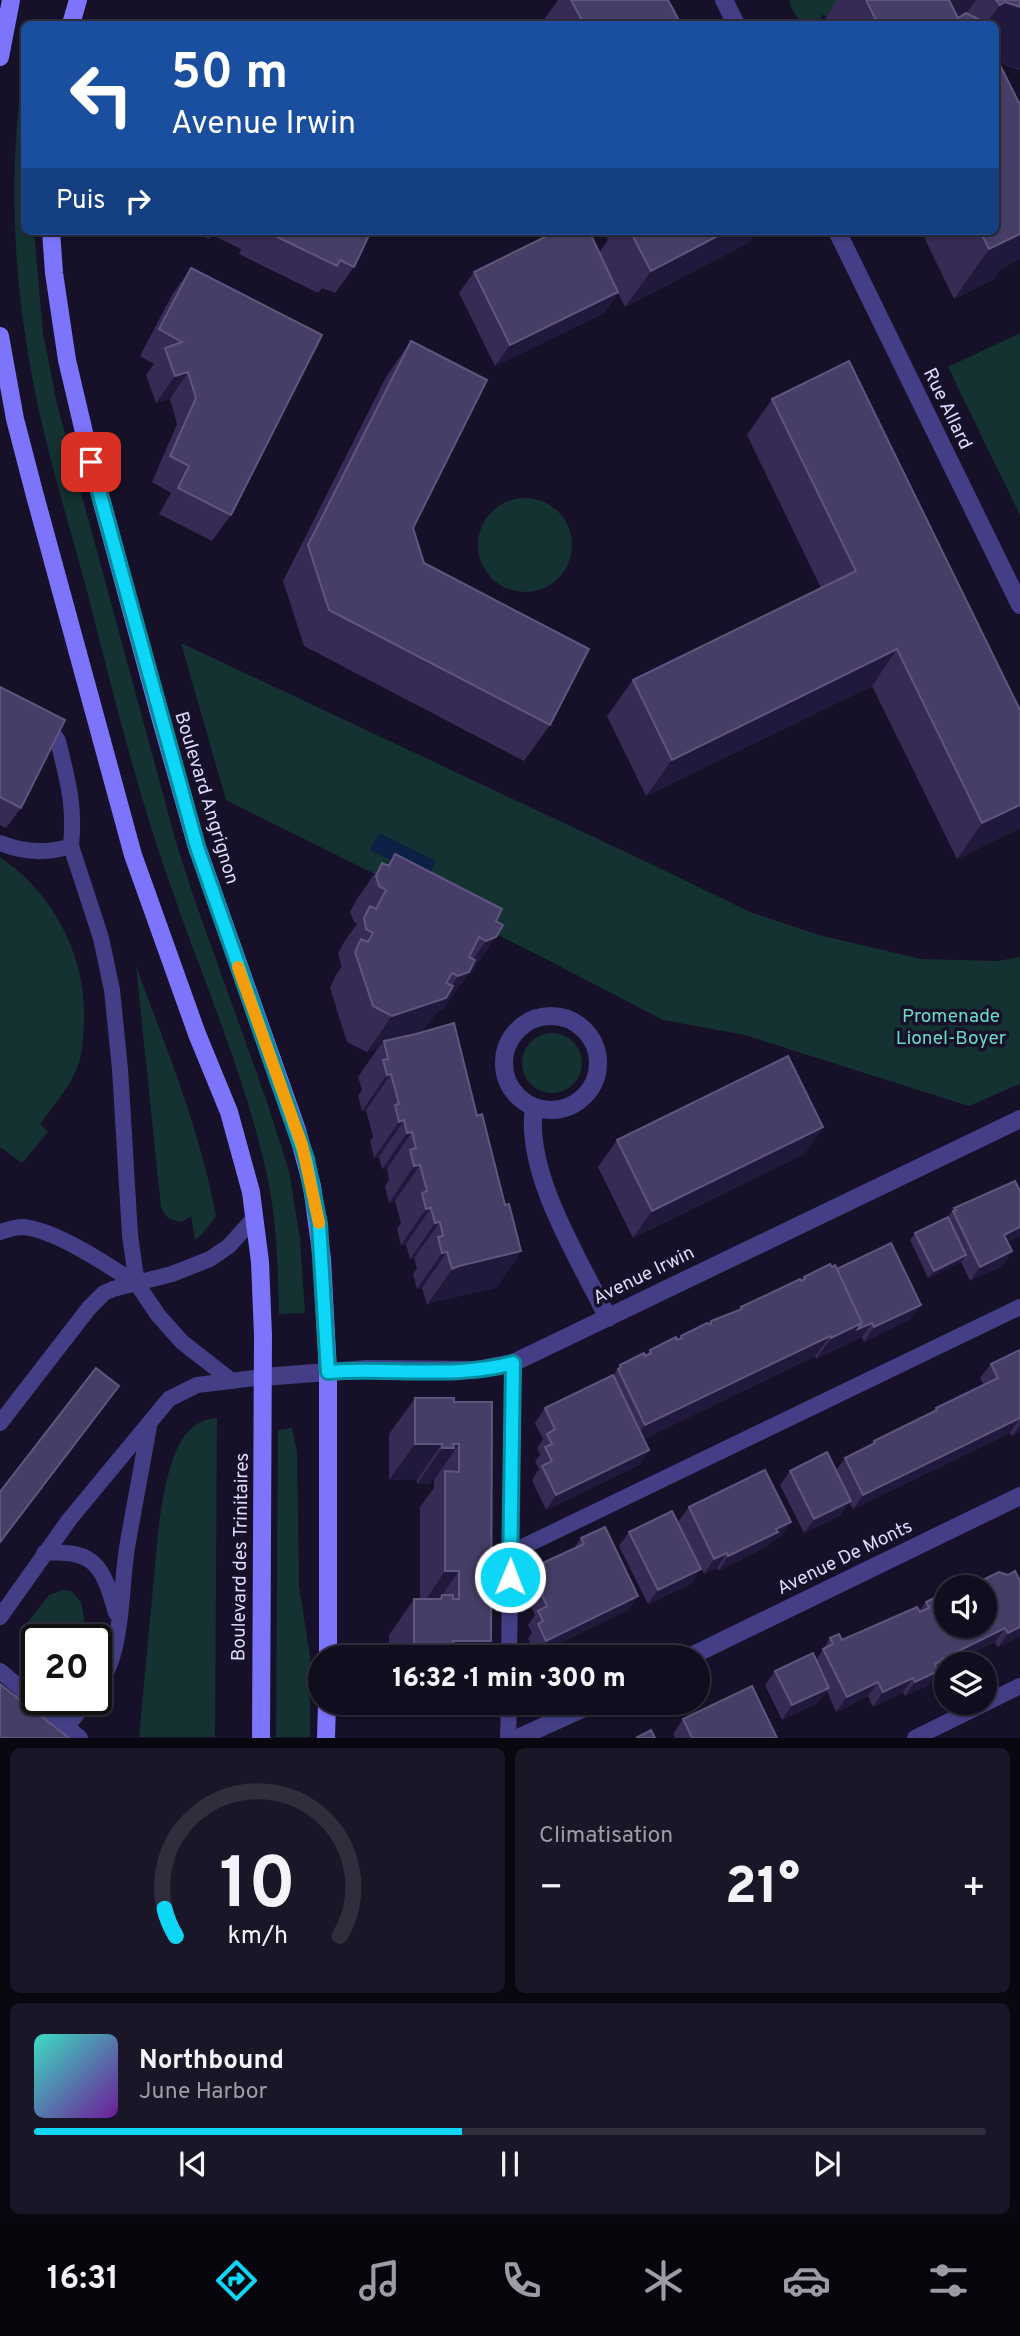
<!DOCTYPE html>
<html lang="fr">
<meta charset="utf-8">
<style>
:root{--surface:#100d1e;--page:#191627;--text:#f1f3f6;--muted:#9c9ca4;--line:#302d3c;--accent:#0dd6f6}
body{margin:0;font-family:Overpass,sans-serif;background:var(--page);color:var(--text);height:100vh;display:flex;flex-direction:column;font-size:26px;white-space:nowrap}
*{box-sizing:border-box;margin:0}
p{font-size:23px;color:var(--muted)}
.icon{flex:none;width:38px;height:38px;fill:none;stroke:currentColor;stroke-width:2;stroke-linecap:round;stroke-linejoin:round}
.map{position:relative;height:1738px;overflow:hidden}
.details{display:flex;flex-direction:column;gap:10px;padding:10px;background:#090710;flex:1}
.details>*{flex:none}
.guide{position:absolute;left:21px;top:21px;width:978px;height:214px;border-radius:10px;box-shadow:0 2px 5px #0004,0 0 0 2px var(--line);background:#1a4fa0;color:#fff;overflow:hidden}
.tools{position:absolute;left:934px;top:1575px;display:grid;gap:14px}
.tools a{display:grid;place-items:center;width:63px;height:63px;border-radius:50%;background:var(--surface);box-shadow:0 2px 5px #0004,0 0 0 2px var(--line);font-size:35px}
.speed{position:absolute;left:21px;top:1624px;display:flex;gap:14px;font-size:35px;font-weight:700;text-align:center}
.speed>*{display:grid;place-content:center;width:91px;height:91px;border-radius:50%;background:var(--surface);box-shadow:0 2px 5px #0004,0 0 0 2px var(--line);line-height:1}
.speed .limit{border:4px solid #111;border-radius:10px;background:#fff;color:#111}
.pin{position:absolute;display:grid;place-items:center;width:60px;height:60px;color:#fff;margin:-30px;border-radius:14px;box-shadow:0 4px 10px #0006}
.me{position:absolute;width:77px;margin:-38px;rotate:1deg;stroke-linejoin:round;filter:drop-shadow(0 0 5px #0008)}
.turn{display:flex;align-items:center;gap:24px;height:147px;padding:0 35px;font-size:32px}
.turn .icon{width:91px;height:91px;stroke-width:2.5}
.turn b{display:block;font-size:49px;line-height:60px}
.then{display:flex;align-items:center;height:66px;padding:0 35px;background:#0003;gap:14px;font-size:26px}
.big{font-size:52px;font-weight:800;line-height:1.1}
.details .widget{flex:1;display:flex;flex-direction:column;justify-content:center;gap:10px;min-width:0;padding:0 24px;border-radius:10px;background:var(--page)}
.details .dial{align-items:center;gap:0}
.dial svg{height:182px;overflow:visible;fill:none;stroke:var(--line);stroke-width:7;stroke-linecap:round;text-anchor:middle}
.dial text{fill:var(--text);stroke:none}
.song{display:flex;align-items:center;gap:21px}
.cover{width:84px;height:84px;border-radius:10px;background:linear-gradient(135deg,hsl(170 70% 55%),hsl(280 70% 35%))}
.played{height:7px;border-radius:4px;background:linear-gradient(90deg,var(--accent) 45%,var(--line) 45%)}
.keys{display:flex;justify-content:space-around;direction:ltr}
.heat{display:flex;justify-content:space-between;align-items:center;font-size:38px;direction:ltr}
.details .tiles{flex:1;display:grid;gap:10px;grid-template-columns:1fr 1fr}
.widget:last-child{grid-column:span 2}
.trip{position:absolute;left:308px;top:1645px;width:402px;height:70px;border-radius:35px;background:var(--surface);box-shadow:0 2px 5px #0004,0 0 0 2px var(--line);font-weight:800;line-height:70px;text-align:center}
.tab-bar{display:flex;height:112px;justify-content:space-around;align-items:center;background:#06050c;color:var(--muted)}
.tab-bar .icon{width:49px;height:49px}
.tab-bar .active{color:var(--accent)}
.tab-bar b{font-size:32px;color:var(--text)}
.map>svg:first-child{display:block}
.green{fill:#143232}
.water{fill:#0d1f45}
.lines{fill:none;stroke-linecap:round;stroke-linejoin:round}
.service{stroke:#433e85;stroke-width:16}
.minor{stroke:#433e85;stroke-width:18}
.tertiary{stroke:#433e85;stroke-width:18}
.secondary{stroke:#7c74fa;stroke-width:18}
.wall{fill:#352b55}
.shaded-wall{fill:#21193b}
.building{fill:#473e67;stroke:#5f567f;stroke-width:2}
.route-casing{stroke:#088ba0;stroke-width:18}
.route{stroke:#0dd6f6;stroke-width:12}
.slow{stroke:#f59e0b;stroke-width:12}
.labels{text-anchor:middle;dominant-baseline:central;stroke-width:7;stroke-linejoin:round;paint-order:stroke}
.street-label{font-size:19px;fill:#dfdafe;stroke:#161128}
.park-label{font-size:19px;fill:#67dcc3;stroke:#161128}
</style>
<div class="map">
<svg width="1020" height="1738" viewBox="0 0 1020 1738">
<rect width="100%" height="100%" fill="#161128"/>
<path class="green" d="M789,0H838L827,16L822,15L818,24C798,24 795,18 789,0Z
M24,62V231H34L43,333L57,404L176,842L194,898L267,1102L289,1171L300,1239L305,1313L279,1314C278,1270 277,1227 269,1185C249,1084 203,981 170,884C136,788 112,689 87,591C67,516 43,441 30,365C12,265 9,163 24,62Z
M1020,333V515L948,367Z
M478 545a47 47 0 1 1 94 0a47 47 0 1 1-94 0Z
M181,643L651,864L750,912L819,935L921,959L998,961L1020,957V1084L969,1106L745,1035L663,1020L546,959L226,800Z
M0,857C54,894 87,957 84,1023C83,1036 83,1052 78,1065C71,1087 53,1105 40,1124L48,1132L22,1163L0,1147Z
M136,966C166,1048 200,1129 216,1216L203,1233L195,1240L191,1216L181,1222C170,1220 165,1218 161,1207Z
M522 1063a30 30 0 1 1 60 0a30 30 0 1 1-60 0Z
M217,1418L215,1737H139C144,1684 149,1630 154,1576C158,1537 160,1496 173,1459C180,1438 193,1419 217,1418Z
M292,1428L297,1452L299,1586L310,1657V1737H276L278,1430Z
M63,1590L71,1591L81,1602L88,1640H37V1658L29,1636L20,1632L49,1595Z"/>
<path class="water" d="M379,833L436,861L428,878L370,850Z"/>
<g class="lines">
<path class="service" d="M41,726L53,733L58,741C68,782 75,804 71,846
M0,843C24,853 46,854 71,846L101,938L112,990L120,1069L130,1235L137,1284L158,1315L182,1342L232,1381
M0,1232C7,1230 15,1227 22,1227C55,1229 109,1266 137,1284
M0,1423L89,1308L104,1293L113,1289L172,1274L210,1259L229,1246L255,1217
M44,1553C97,1549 103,1568 116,1613
M510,1553L1020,1307
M0,1617L69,1520L169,1399L197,1385L263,1377
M509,1657L513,1363
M0,1671L80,1738
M96,1689C124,1655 120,1590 127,1548C134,1507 142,1466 149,1426
M67,1727L88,1699
M508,1738L509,1703
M915,1738L1020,1686"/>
<path class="minor" d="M504 1063a47 47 0 1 1 94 0a47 47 0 1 1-94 0Z
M534,1107C524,1173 579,1259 608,1318
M263,1377L367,1369L475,1370L513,1363L1020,1119
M689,1657L1020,1496
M518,1738L595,1703"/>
<path class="tertiary" d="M724,0L736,24
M837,231L1020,605"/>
<path class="secondary" d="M71,24L78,0
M0,57L11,0
M51,231L54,273L67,360L91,462L159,713L197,847L297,1130L312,1186L322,1259L328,1372V1657
M0,336L15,419L34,492L133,855L197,1034L229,1112L251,1192L260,1262L263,1335L261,1738
M326,1738L327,1703"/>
</g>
<path class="wall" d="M558,0H668L681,24H541Z
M837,0H1020V70L998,62L1020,105V259L1000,269L992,280L954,299L921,231H996V24H822Z
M191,231H371L354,267L335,293L322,288L318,293L239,254L241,249L212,235L209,239Z
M603,231H758L750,242L625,307L618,293L604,313L495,366L459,293L474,272L599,253L608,240Z
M191,268L231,515L212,541L159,514L171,493L152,482L177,424L170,399L156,403L146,375L154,364L140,356L172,295Z
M411,341L413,528L424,563L550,725L524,761L304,646L283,581L386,377Z
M772,399L1020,710V828L957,859L872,686L646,796L607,716L633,680L821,588L747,435Z
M0,687L21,808L6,828L0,825Z
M395,854L502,909L471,973L467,975L444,1008L438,1011L422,1032L477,1116L505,1205L521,1251L496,1288L433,1302L427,1305L422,1288L417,1289L413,1274L417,1268L414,1258L410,1259L406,1244L401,1245L397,1229L401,1223L395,1201L389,1203L385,1186L389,1180L387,1169H382L379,1157L374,1158L370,1141L373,1137L366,1110L362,1111L358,1096L362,1090L358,1077L378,1048L367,1052L347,1042L330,988L336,975L342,966L341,965L338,954L344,942L357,924L354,922L350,912L357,899L382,863L387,865Z
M823,1127L804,1154L633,1238L598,1167L617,1140Z
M1020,1191V1236L1007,1242L1012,1251L1002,1266L970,1281L961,1262L928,1278L910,1240L915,1233L948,1217L954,1208Z
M832,1267L837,1269L911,1319L864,1342L862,1337L816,1359L815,1356L644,1439L649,1450L639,1465L546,1510L532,1480L539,1469L535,1461L540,1455L537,1448L543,1439L535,1423L545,1408L613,1376L620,1365L645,1356L650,1350L679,1339L681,1336L709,1324L711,1321L739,1310L741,1307L801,1281L804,1277Z
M1020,1350V1432L1012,1436L1010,1433L853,1509L849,1502L841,1515L804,1533L780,1485L790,1471L836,1470L845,1458L871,1445L874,1441L932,1413L936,1408L984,1385L980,1378L991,1364Z
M415,1398L454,1402L491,1641L480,1657H389V1635L414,1599H420V1507L434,1488V1480H432L429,1484H417V1480H389V1434Z
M689,1507L781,1536L772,1541L768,1546L718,1571L717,1568L704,1574L678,1522Z
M629,1532L691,1584L648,1604L619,1546Z
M581,1538L638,1596L628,1610L535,1655L528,1638L532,1633L528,1625L535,1615L528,1601L534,1592L528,1580L538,1565L574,1548Z
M1020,1581V1636L998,1647L995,1642L947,1664V1666L937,1670L928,1685L905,1696L903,1692L873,1707L868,1696L836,1712L827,1691L819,1702L782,1720L765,1685L775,1671L816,1660L830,1638L842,1640L919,1611L926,1602L937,1603Z
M683,1719L777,1738H675L673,1734Z"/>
<path class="shaded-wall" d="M943,0H976L959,24Z
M1005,2L1020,7V69L996,61V24H986L1000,5Z
M727,231H758L750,242L625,307L651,271Z
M1020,231V259L1000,269L992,280L954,299L989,249Z
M618,292L604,313L495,366L510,345Z
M188,372L170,399L156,403L175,376Z
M897,649L872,686L646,796L672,760Z
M1020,805V828L957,859L982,823Z
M496,937L471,973L467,975L444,1008L438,1011L421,1034L384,1041L378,1048L367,1052L392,1016L442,1000L458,976L462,975L486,941Z
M391,1074L366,1110L362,1111L387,1075Z
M404,1120L379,1157L374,1158L399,1122Z
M823,1127L804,1154L633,1238L652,1211Z
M412,1132L387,1169H382L407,1133Z
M420,1165L395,1201L389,1203L414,1166Z
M431,1208L406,1244L401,1245L426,1209Z
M440,1222L414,1258L410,1259L435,1223Z
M1020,1227V1236L993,1249L1004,1235Z
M521,1251L496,1288L433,1302L427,1305L452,1269L459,1266Z
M1012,1251L1002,1266L970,1281L980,1267Z
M447,1252L422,1288L417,1289L442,1253Z
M966,1255L961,1262L928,1278L934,1271Z
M921,1305L911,1319L864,1342L874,1327Z
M862,1323H872L862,1337L816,1359L831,1338Z
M830,1336L815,1356L630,1446L645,1425Z
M119,1386L100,1413L0,1544V1542Z
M1020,1418L1010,1433L853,1509L863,1495Z
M1020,1425V1432L1012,1436Z
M415,1444H442L417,1480H389Z
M453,1444H459L434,1480H432L429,1484H417L442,1448Z
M649,1450L639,1465L546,1510L556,1495Z
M851,1501L841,1515L804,1533L814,1519Z
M791,1522L781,1536L772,1541L768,1546L718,1571L728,1556L776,1529Z
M727,1553L717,1568L704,1574L714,1559Z
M701,1569L691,1584L648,1604L658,1590Z
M445,1571H459L433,1608H420Z
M638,1596L628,1610L535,1655L546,1641Z
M1020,1627V1636L998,1647L1008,1633Z
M1005,1628L995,1642L950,1664H947V1666L935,1671H938L928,1685L905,1696L915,1682L942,1659Z
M453,1641H491L480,1657H405L414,1645Z
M913,1678L903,1692L873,1707L883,1692Z
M878,1682L868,1696L836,1712L847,1697Z
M829,1688L819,1702L782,1720L792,1705Z"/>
<path class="building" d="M571,0H668L681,24H584Z
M866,0H949L958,18L966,13L984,22L982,24H878Z
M996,0H1020V7L1005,2L1000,5Z
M996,57L1020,105V234L989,249L980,231H996Z
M265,231H371L354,267L340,260L337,266Z
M557,231H589L618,292L510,345L474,272Z
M630,231H727L651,271Z
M191,268L322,335L231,515L178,488L189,466L170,456L196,398L188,372L175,376L165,348L182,342L159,329Z
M411,341L487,380L413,528L424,563L589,649L550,725L329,610L308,545Z
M849,361L1020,710V805L982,823L897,649L672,760L633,680L856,571L772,399Z
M0,687L65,720L21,808L0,797Z
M395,854L502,909L496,921L503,925L496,937L486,941L479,937L469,957L475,960L469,972L458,976L452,973L446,983L453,986L446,998L392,1016L373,1006L355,952L361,939L368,942L373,933L366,929L364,918L370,906L376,909L386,890L379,886L376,876L382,863L389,866Z
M454,1023L477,1116L482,1114L505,1205L509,1204L521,1251L459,1266L452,1269L447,1252L442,1253L438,1237L443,1236L440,1222L435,1223L431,1208L426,1209L422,1193L427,1191L420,1165L414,1166L410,1150L416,1148L412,1132L407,1133L404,1120L399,1122L395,1105L399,1104L391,1074L387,1075L383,1060L388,1059L384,1041L416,1034Z
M788,1056L823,1127L652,1211L617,1140Z
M1015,1181L1020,1191V1227L1004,1235L1012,1251L980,1267L953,1211L956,1210L954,1208Z
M948,1217L966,1255L934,1271L915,1233Z
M891,1243L921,1305L874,1327L872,1323L858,1329L862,1323L837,1269Z
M830,1264L832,1267L835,1265L862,1323L831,1338L830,1336L645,1425L618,1369L621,1367L620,1365L644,1353L645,1356L651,1353L650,1350L676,1337L677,1340L682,1338L681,1336L707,1323L711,1324V1321L742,1309L741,1307L800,1279L801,1281L805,1279L804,1277Z
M1020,1350V1418L863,1495L845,1458L875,1443L874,1441L937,1410L936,1408L998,1378L991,1364Z
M96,1368L119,1386L0,1542V1492Z
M613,1375L649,1450L556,1495L542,1466L552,1461L545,1447L552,1444L547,1434L555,1429L545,1408Z
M415,1398H454V1402H492L491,1641H453V1645H414V1599H441L442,1595H453V1599H459V1571H445V1471L459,1472V1444H453L454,1448H442V1444H415Z
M827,1452L851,1501L814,1519L790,1471Z
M765,1470L791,1522L776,1529L778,1532L728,1556L727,1553L714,1559L689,1507Z
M672,1511L701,1569L658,1590L629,1532Z
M605,1527L638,1596L546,1641L538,1624L543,1621L538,1611L547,1606L538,1586L546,1582L538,1565L584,1544L581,1538Z
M1015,1571L1020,1581V1627L1008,1633L1005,1628L942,1659L943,1660L935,1664L938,1671L915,1682L913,1678L883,1692L878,1682L847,1697L823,1649L833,1644L830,1638L839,1634L842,1640L917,1607L920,1612L929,1608L926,1602L934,1598L937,1603L947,1598V1626H985V1587H968L999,1572L1008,1575Z
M813,1653L829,1688L792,1705L775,1671Z
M0,1684L69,1738H0Z
M752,1686L777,1738H692L683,1719Z
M651,1730L655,1738H636Z"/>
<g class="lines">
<defs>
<path id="route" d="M91,462L197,847L306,1159L319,1224L328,1372C389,1367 454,1379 513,1363L510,1577"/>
</defs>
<use href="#route" class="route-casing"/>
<use href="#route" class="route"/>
<path class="slow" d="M238,967L302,1145L319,1223"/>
</g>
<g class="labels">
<g class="street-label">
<text transform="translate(947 409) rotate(64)">Rue Allard</text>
<text transform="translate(206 798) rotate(73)">Boulevard Angrignon</text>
<text transform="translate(644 1276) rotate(-26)">Avenue Irwin</text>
<text transform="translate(241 1557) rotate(-89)">Boulevard des Trinitaires</text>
<text transform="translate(845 1558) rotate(-26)">Avenue De Monts</text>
</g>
<g class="park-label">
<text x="951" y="1017">Promenade<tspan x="951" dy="22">Lionel-Boyer</tspan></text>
</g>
</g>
</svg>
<div class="tools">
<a><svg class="icon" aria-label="sound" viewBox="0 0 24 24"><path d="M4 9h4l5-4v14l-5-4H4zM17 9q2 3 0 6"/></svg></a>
<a><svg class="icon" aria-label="layers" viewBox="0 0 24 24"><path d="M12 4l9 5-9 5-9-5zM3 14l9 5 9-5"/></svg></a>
</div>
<div class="speed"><div class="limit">20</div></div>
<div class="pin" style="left:91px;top:462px;background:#d93025"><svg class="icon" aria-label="arrive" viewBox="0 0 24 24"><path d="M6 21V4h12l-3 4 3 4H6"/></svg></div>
<svg class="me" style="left:510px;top:1577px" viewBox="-20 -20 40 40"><circle r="17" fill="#0dd6f6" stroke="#fff" stroke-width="3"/><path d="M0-11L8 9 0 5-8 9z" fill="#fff"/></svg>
<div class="trip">16:32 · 1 min · 300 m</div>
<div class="guide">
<div class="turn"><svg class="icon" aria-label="left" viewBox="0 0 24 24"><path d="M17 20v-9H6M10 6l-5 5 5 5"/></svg><div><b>50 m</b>Avenue Irwin</div></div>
<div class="then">Puis<svg class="icon" aria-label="right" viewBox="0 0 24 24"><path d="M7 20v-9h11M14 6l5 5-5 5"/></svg></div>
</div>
</div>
<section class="details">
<div class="tiles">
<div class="widget dial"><svg viewBox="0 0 100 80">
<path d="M14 69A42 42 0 1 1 86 69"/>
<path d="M14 69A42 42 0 0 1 9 57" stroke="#0dd6f6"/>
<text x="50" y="56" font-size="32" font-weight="700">10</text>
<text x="50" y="72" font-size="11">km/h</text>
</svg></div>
<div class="widget"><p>Climatisation</p>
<div class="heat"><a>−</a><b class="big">21°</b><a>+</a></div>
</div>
<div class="widget">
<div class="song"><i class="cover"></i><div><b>Northbound</b><p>June Harbor</p></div></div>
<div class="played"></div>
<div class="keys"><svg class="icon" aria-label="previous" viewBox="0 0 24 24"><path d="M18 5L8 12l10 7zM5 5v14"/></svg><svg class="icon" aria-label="pause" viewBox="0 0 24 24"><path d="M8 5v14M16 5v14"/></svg><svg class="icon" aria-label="next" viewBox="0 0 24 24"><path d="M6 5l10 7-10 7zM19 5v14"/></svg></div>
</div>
</div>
</section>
<nav class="tab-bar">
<b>16:31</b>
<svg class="icon active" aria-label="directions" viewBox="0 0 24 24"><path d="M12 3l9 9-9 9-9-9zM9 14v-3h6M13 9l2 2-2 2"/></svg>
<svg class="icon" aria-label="music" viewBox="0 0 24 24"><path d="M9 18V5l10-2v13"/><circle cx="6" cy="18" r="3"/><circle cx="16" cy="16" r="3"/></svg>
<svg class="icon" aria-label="phone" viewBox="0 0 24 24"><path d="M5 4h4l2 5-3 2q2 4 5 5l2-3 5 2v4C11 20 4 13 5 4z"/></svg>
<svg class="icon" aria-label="climate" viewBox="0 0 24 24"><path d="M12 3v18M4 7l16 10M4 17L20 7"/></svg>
<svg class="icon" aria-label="car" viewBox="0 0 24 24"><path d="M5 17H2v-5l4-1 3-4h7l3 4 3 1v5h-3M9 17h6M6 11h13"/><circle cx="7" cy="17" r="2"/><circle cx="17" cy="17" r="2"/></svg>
<svg class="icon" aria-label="filters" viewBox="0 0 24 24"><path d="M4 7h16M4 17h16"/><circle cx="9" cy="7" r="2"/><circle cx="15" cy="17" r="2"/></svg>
</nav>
